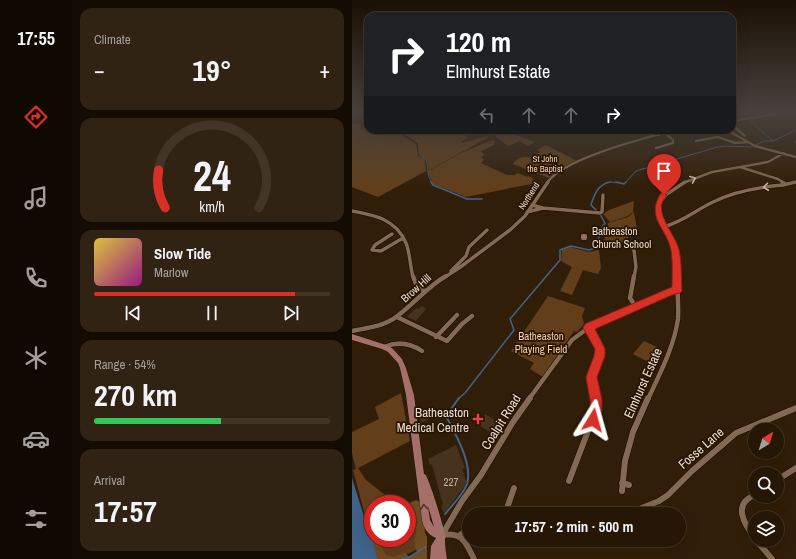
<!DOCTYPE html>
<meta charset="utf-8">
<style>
:root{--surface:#251606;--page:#312314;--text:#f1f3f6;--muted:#a39f9b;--line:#423528;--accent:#d93025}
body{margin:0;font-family:"Archivo Narrow",sans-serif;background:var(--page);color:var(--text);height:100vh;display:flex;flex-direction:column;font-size:15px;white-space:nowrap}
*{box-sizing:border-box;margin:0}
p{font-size:13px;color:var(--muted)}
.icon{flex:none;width:22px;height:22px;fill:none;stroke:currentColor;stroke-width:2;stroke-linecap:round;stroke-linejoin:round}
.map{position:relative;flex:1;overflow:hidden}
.drawer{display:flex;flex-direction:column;gap:8px;padding:8px;background:#140c03;width:280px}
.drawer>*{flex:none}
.hud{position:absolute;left:12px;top:12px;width:372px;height:122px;border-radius:12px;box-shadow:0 4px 16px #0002,0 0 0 1px var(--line);background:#202124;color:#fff;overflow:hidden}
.needle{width:26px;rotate:38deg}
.controls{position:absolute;left:396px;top:423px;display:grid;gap:8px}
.controls a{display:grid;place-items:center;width:36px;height:36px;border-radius:50%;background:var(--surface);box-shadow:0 4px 16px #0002,0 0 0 1px var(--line);font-size:20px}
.speed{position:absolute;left:12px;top:495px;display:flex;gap:8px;font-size:20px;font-weight:700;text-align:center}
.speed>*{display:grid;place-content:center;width:52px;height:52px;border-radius:50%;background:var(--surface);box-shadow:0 4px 16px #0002,0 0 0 1px var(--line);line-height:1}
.speed .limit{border:6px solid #d22;background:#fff;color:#111}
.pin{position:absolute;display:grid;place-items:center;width:34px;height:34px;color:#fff;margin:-41px -17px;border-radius:50% 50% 50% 0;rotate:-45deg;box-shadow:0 0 4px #0007}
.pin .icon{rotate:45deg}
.me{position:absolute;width:44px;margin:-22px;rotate:8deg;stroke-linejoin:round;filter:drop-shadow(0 0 3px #0008)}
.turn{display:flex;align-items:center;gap:14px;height:84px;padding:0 16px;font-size:18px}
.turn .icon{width:52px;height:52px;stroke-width:2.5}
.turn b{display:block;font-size:28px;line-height:34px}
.lanes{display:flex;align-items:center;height:38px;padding:0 16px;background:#0003;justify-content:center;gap:20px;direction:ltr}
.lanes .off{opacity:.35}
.big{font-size:30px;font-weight:800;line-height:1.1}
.drawer .tile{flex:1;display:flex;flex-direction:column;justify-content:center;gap:6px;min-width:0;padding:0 14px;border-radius:12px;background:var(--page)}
.drawer .dial{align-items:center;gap:0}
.dial svg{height:104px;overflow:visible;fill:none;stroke:var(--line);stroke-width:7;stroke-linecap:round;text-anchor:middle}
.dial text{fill:var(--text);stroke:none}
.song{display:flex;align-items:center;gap:12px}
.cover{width:48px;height:48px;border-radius:6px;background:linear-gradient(135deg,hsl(50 70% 55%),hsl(310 70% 35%))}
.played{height:4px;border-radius:2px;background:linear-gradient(90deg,var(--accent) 85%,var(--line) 85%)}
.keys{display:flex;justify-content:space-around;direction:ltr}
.heat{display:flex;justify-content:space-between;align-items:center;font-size:22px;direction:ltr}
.charge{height:6px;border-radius:3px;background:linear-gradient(90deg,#34c759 54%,var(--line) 0)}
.trip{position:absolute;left:110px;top:507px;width:224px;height:40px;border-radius:20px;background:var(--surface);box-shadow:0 4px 16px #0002,0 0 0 1px var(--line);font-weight:800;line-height:40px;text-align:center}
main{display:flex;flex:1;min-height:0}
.dock{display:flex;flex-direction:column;width:72px;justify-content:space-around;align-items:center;background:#0f0902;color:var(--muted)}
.dock .icon{width:28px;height:28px}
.dock .selected{color:var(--accent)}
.dock b{font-size:18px;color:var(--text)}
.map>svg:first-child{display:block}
.green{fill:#623f1a}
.forest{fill:#714b22}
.water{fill:#40638a}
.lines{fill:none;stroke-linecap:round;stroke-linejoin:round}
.stream-far2{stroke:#40638a;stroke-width:1}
.stream-far1{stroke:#40638a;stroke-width:1.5}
.stream{stroke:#40638a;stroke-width:2}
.building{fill:#47321d}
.street-far3-casing{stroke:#180700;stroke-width:3}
.street-far2-casing{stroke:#180700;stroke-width:4.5}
.street-far1-casing{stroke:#180700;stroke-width:5.5}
.street-casing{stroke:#180700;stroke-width:7}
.secondary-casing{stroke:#180700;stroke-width:0.5}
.street-far3{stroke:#826a53;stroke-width:2.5}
.street-far2{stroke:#826a53;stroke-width:3.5}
.street-far1{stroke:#826a53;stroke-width:4.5}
.street{stroke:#826a53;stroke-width:6}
.secondary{fill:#a6706a;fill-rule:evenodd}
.oneway{stroke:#cab9aa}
.oneway2{stroke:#533426}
.route{fill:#d93025;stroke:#8d1f18}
.education-dot{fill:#8d6e63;stroke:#271401;stroke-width:1.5}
.health-dot{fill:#e0444e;stroke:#271401;stroke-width:1.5}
.labels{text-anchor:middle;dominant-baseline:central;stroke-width:3.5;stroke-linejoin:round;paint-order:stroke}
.far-park-label{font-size:9px;fill:#f7d1ad;stroke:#271401}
.far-street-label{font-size:9px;fill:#e9dbcf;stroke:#271401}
.poi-label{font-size:11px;fill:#e9dbcf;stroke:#271401;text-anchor:start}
.street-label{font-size:11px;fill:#e9dbcf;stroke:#271401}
.park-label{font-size:11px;fill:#f7d1ad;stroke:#271401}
.near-number-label{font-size:11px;fill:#c0b1a2}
.near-street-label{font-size:13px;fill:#e9dbcf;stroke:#271401}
.near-poi-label{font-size:13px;fill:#e9dbcf;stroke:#271401;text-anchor:end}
</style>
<main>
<nav class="dock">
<b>17:55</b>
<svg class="icon selected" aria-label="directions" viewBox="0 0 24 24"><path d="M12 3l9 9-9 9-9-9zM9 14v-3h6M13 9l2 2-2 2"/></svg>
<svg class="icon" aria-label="music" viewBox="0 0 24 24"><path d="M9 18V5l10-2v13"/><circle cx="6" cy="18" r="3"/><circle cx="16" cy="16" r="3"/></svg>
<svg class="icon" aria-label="phone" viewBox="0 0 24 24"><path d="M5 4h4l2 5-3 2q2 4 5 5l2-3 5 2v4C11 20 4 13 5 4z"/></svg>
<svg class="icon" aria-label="climate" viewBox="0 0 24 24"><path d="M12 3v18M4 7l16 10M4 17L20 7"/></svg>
<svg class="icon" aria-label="car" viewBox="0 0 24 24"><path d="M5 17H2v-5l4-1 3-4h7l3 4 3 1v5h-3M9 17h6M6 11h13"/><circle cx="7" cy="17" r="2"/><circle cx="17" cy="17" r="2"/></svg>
<svg class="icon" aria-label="filters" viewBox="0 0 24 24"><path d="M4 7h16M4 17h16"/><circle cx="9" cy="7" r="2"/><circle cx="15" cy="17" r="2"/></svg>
</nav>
<section class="drawer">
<div class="tile"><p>Climate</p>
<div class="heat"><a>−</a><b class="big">19°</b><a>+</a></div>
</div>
<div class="tile dial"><svg viewBox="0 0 100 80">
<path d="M14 69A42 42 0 1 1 86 69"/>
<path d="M14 69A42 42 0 0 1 9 40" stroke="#d93025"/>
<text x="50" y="56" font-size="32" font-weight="700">24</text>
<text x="50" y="72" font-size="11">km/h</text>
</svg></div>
<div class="tile">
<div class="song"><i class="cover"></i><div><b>Slow Tide</b><p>Marlow</p></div></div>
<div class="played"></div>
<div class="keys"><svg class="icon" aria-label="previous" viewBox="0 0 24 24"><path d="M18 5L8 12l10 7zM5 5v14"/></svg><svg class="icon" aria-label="pause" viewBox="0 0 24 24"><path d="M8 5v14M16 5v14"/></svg><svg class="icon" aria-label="next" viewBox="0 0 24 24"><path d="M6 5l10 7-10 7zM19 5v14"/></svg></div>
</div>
<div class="tile"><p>Range · 54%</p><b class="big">270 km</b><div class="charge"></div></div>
<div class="tile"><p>Arrival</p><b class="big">17:57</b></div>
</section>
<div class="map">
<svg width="444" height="559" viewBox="0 0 444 559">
<rect width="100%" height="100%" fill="#311e08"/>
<path class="green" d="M8,123L9,125V130L16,127V130H53L49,135L64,144L66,156L73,159L74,171L26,197L0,187V124Z
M55,130H116L113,135L115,139L109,141L111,143L135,136L137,137L77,170L75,159L67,155L66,146L84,145L66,146V143L51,133Z
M152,130L183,142L176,146L168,141L156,146L143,136L145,133Z
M140,140L143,142L142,145L129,151L132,155L129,157L132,160L129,163L155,175H162L166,173L173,176L179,177L184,183L114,197L81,184L76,171L109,153Z
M194,145L225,161L211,167L197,178L161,164C165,158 171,155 178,158L188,152L185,150Z
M282,201L281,212L276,216L258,222L251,214L257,210Z
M282,212L285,230L276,229V243L257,242L250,251L256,223L276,217Z
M218,247L237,252L247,250L249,268L246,274L231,270L220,295L208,291L220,267L209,261L210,250Z
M196,296L233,308L230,316L232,324L225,332L222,331L228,318L222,331L191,377L178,369L182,363L159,351Z
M292,341L307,348L305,354L306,361L300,364L281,354Z
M49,393L58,441L6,468L14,480L37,498L42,504H21V531L13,515L1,470L4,469L0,453V432L27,419L23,407Z
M63,504L73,545L46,559H29L23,538H55V509Z"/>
<path class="forest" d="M65,500L71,505L73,533L75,537V559H19L10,521L15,516L21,514V538H27L24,541L25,544L27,543L34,555L42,557L52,553L58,557L65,553L62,541L65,529L57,531C51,522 62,518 62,511L57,506L59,502Z"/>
<path class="water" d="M0,478L14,523L22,545L25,559H0Z"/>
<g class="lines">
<path class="stream-far2" d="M392,111L394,117L421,141
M443,141L444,143
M69,156L74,159C77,169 74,173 80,183
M254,183L259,182L268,183
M273,183L284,171L362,148L372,146L398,147L413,141H421L444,130"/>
<path class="stream-far1" d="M79,182L81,185L115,199H130
M264,182L272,184L274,182
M245,211L239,205C242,195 246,184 258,182
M106,399L113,393L162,330L158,319L208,260V250L219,246L237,250L246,247L248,230L253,223L248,214"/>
<path class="stream" d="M93,514C100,505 111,495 115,484C121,464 103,433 94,416L107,398
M50,559L58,557L73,547"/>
</g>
<path class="building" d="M70,306L74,309L64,321L55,317L64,308L66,309Z
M75,410L77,419L69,423L67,414Z
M133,414L151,425L148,431L143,429L138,432L126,425Z
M104,445L113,468L110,469L115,483L92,513L89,506L91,505L80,464L78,465L76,459Z"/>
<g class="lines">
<defs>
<path id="street-far3" d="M380,121L425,114L431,111
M380,125L393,136
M300,130L307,135
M375,130L403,146L444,157
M344,141L366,137L383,143L395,142
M304,148L321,143V140L313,133
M388,167L426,179L432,183
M195,183C211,158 294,138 323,130
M331,183L360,172L416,162L432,153
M440,183L444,182"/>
<path id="street-far2" d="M431,185L444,182
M191,208L248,213L250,212L251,195
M0,211C22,215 44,219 54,243C58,253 58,266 61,277
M175,212L191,208L180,205
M311,227C330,222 344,210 361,202C383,191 407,187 431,185L432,183L430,182
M40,234L23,245L20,250L29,251L51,238
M280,248L282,250L284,267L282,277
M99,271L114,256L117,247L135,230
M93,277L107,268L158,230L173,216L196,182
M325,277L324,254L309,217L307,203L315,194L333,182"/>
<path id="street-far1" d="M61,276L64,284L72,291
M282,276L278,298L284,307
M45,317L95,341L110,324L120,316
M236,328L248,349L240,377L244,399
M0,331C14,328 33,326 44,317C62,304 75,287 94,276
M84,337L105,315
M32,347C46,341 58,343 70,351
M177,399L220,340L236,328L319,291H325
M296,399C308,373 322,347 326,319C327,305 325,289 325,276"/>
<path id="street" d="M425,480L444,468
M217,481L244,410V398
M270,483L277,485
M270,491L273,461L281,432L296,398
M403,495C380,504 392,524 403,538
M153,514L162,488
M275,514L307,501L316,495L340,471L384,433L444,408
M89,535C111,532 113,541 122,559
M90,535L110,501L129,475L161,422L178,398
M107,536L111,533L117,532
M404,540L420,559"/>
<path id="secondary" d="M0,334L34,345L40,348L50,359L54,368L62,395L72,474L74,475C82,494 88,515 93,534C94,537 93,538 93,540C93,546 94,553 95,559H78L79,546L84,538C75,534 72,528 70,520L54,395L48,368L46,363L36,352L30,349L0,340ZM76,506L82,527L78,520Z"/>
</defs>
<use href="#street-far3" class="street-far3-casing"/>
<use href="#street-far2" class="street-far2-casing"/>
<use href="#street-far1" class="street-far1-casing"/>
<use href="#street" class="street-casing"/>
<use href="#secondary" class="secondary-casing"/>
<use href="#street-far3" class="street-far3"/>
<use href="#street-far2" class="street-far2"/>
<use href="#street-far1" class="street-far1"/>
<use href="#street" class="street"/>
<use href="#secondary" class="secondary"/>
</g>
<defs><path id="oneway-chevron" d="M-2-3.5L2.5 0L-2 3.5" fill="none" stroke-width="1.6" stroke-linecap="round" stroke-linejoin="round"/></defs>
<g class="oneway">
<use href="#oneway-chevron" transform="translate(341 179) rotate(-22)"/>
<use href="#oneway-chevron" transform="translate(414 187) rotate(172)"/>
</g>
<use class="oneway2" href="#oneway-chevron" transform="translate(72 507) rotate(-96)"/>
<linearGradient id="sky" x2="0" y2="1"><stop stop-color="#1b1004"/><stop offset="0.59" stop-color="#48413d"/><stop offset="1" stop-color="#48413d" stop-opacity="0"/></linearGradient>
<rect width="444" height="189" fill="url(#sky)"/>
<path class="route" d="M309,193H312L315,195C314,197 311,200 310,203C306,218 324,236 327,250C330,262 329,278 330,291L328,293L320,295L243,329L253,349V356L245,377L250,400V410L246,424L241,426L237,424L235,420L238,410V400L234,377L242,356L243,349L231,328L233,324L320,287C320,275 321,262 319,250C315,228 293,218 309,193Z"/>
<circle class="education-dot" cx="232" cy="237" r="4"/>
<path class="health-dot" d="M124 413h4v4h4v4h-4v4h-4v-4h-4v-4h4z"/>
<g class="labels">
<g class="far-park-label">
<text x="193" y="159">St John<tspan x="193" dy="10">the Baptist</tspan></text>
</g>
<g class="far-street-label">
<text transform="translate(177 196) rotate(-57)">Northend</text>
</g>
<g class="poi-label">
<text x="240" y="231">Batheaston<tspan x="240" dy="13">Church School</tspan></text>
</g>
<g class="street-label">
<text transform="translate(64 288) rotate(-42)">Brow Hill</text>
</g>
<g class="park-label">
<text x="189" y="336">Batheaston<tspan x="189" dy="13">Playing Field</tspan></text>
</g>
<g class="near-number-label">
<text x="99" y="482">227</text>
</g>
<g class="near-street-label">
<text transform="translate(291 383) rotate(-66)">Elmhurst Estate</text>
<text transform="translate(149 422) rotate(-58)">Coalpit Road</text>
<text transform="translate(349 448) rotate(-41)">Fosse Lane</text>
</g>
<g class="near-poi-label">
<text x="117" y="412">Batheaston<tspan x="117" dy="15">Medical Centre</tspan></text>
</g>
</g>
</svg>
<div class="controls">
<a><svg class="needle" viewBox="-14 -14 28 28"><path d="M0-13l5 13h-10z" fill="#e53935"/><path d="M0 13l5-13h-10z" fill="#a39f9b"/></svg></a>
<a><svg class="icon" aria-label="search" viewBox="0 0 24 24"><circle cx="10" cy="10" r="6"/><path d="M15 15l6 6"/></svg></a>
<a><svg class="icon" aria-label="layers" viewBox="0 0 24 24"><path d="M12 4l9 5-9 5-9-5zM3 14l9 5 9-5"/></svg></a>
</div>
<div class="speed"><div class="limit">30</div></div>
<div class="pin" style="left:312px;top:195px;background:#d93025"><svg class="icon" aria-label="arrive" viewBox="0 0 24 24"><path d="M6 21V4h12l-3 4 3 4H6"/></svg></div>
<svg class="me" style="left:241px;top:420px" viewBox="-20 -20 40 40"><path d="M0-17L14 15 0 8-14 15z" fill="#d93025" stroke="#fff" stroke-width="4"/></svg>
<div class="trip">17:57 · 2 min · 500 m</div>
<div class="hud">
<div class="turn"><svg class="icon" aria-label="right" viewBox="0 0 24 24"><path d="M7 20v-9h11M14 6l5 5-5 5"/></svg><div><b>120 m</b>Elmhurst Estate</div></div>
<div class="lanes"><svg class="icon off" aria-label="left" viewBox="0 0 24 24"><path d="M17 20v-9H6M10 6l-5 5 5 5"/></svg><svg class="icon off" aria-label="ahead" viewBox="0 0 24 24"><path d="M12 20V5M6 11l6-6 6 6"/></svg><svg class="icon off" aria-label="ahead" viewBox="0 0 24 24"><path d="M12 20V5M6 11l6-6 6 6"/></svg><svg class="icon" aria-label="right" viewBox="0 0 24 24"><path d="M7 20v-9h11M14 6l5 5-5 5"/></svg></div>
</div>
</div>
</main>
